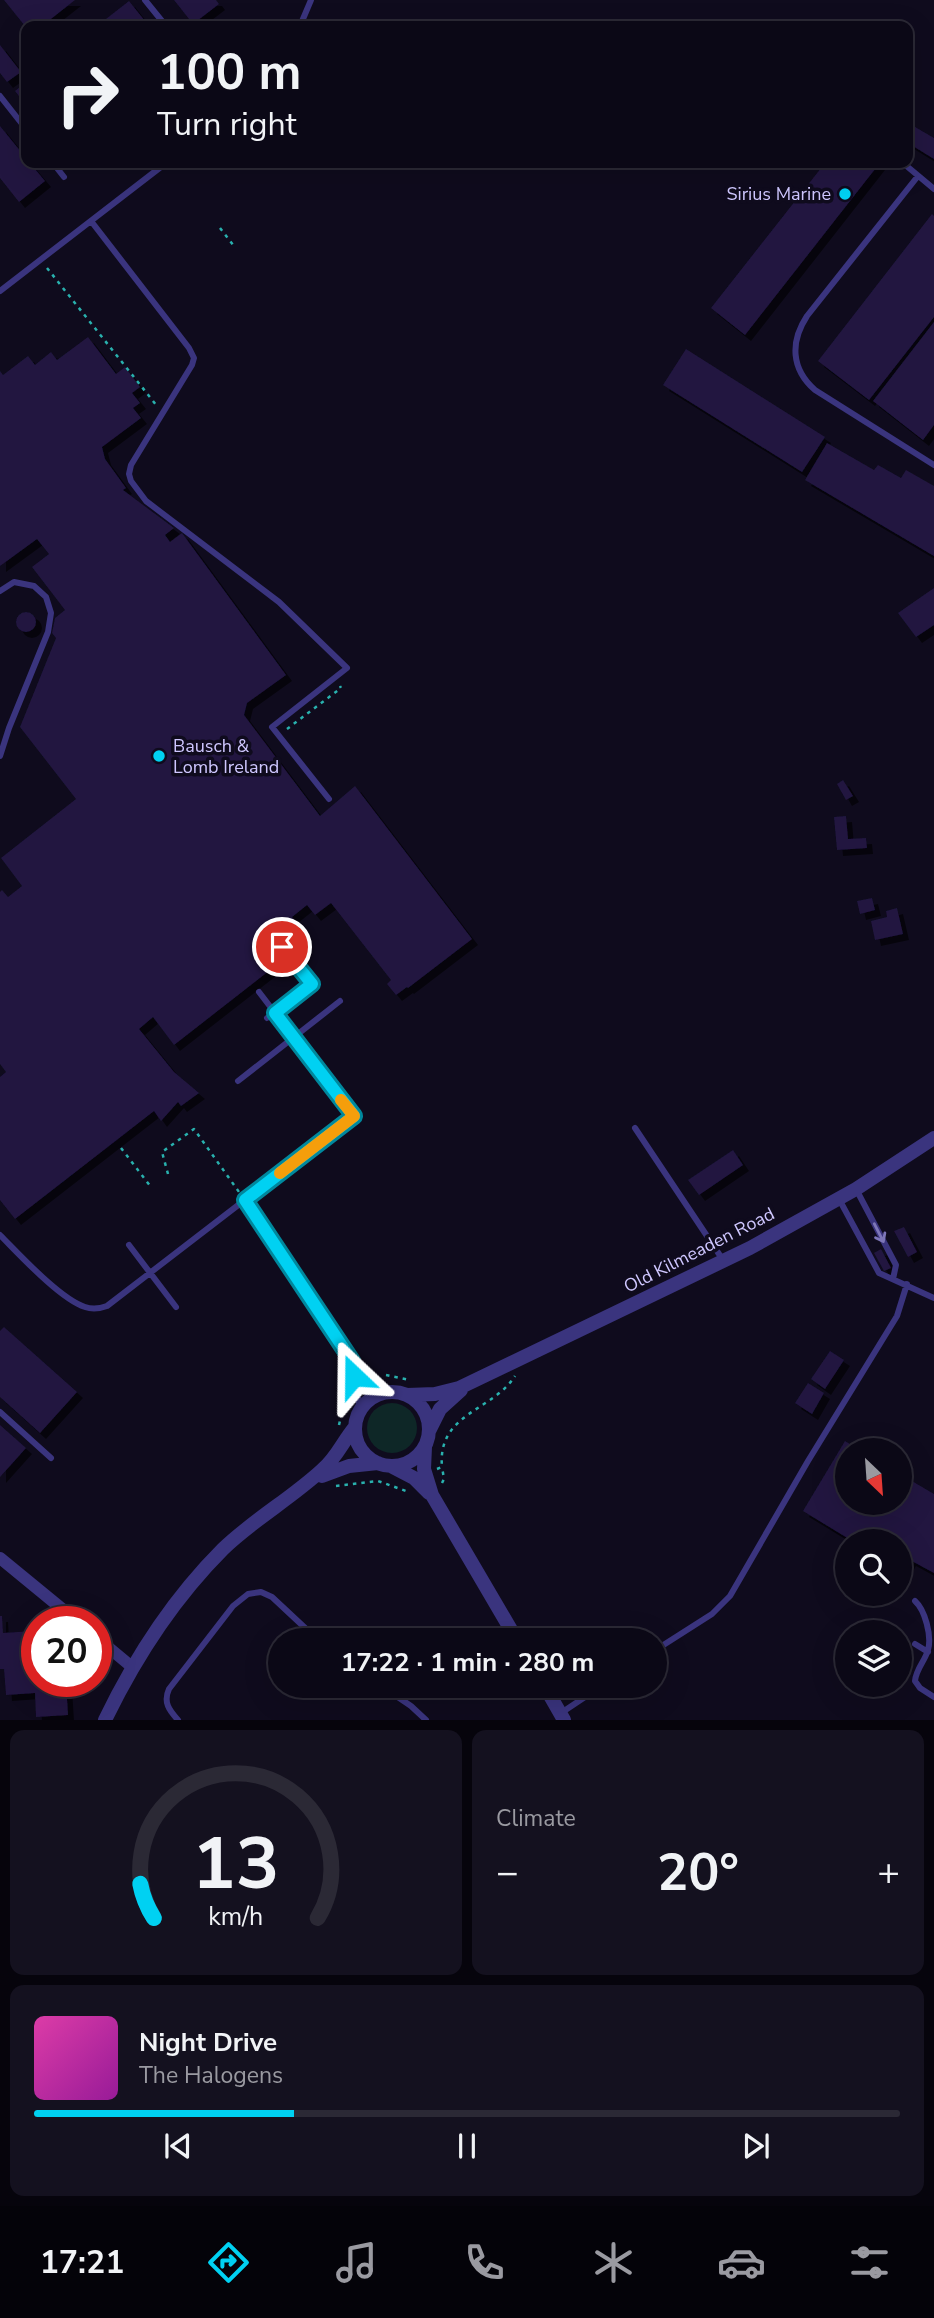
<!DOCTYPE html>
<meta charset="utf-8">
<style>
:root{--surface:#0b0816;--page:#14111f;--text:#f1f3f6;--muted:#9a9aa1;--line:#2b2935;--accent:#00d1f2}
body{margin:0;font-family:"Nunito Sans",sans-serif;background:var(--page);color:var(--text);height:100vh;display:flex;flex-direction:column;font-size:26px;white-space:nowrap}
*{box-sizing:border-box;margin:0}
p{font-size:23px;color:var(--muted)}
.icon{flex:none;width:38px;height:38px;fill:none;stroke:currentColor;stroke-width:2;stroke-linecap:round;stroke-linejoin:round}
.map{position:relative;height:1720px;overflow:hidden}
.drawer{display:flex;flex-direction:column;gap:10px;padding:10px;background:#06040c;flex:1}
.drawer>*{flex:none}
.banner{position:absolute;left:21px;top:21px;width:892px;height:147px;border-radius:14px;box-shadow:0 7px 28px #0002,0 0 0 2px var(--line);background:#0b0816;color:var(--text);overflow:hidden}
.needle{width:46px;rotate:155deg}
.fabs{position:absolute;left:835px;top:1438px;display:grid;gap:14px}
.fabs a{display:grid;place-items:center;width:77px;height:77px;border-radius:50%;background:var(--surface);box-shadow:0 7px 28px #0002,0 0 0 2px var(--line);font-size:35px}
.speed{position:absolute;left:21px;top:1606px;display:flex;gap:14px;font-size:35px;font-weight:700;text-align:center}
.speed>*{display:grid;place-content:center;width:91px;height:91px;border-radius:50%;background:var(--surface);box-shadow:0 7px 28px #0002,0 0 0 2px var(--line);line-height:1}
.speed .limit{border:10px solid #d22;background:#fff;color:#111}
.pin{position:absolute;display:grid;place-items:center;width:60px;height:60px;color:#fff;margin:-30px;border:4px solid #fff;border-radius:50%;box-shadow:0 2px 7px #0007}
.me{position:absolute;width:77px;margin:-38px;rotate:337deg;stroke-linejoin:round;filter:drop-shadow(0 0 5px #0008)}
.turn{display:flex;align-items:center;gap:24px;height:147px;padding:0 21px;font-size:32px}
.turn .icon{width:91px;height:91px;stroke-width:2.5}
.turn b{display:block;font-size:49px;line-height:60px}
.big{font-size:52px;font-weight:700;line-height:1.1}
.drawer .tile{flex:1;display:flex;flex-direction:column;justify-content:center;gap:10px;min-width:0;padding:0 24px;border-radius:14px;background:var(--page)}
.drawer .dial{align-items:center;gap:0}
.dial svg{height:182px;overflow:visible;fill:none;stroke:var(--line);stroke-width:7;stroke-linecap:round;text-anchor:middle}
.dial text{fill:var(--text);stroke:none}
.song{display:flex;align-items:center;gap:21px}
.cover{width:84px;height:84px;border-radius:10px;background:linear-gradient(135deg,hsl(320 70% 55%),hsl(300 70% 35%))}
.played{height:7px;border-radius:4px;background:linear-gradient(90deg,var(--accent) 30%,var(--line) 30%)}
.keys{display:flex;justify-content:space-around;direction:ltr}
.heat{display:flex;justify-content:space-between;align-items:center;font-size:38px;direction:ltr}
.drawer .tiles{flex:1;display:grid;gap:10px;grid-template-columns:1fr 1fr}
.tile:last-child{grid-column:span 2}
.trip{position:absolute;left:268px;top:1628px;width:399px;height:70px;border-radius:35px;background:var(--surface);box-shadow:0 7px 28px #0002,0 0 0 2px var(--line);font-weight:700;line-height:70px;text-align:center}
.dock{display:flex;height:112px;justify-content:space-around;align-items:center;background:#040309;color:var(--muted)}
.dock .icon{width:49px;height:49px}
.dock .selected{color:var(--accent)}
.dock b{font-size:32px;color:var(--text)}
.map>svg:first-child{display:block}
.green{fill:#0e2727}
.building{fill:#20163f;filter:url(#shadow)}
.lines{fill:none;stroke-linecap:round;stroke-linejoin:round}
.path{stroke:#29b1ae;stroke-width:2.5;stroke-dasharray:3.5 5;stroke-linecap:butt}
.service{stroke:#3a347e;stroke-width:6}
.minor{stroke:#3a347e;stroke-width:12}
.tertiary{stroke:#3a347e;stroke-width:14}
.oneway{stroke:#7d76b8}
.route-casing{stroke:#00889d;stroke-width:18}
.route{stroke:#00d1f2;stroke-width:12}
.slow{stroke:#f59e0b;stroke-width:12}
.poi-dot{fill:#00d1f2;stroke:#0f0b1d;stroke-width:2.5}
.labels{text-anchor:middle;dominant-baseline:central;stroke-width:7;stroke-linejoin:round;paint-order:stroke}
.poi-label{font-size:18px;fill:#cfc7ff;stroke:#0f0b1d;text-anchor:end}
.street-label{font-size:18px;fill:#cfc7ff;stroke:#0f0b1d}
</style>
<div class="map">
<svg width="934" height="1720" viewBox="0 0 934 1720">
<defs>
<filter id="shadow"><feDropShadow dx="6" dy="6" stdDeviation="0" flood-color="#0009"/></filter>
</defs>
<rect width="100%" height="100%" fill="#0f0b1d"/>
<path class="green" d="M367 1428a25 25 0 1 1 50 0a25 25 0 1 1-50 0Z"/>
<path class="building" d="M4,0H75L42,26H25Z
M174,0H216L219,4L193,24Z
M129,1L149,26H97Z
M0,45L21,72L7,82L0,73Z
M26,82V105L15,91Z
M910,124L934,138V159L908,143V127Z
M0,126L26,158V163H30L45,181L19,202L0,178Z
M825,163H876L879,164L745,335L711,308Z
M932,214L934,216V317L869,400L818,361Z
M934,322V425L923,440L873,401Z
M88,337L116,374L125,367L140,387L132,393L140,403L133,408L141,418L102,447L105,459L126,488L123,490L174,528L165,535L170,542L182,533L286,675L247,703L244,715L320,816L355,786L472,939L408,988L407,987L396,995L387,984L391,980L331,903L315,915L307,905L292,917L304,933L296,939L283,923L265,936L283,960L174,1045L153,1017L139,1029L174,1072L199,1093L181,1106L178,1102L161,1121L154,1111L15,1219L0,1200V1077L6,1072L0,1064V892L2,890L8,897L22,886L1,858L76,799L20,727L56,638L52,633L55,618L65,610L32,567L49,554L37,539L0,566V371L3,375L28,356L35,365L51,352L57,360Z
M686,349L825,437L802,472L663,385Z
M827,443L874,470L878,465L901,478L906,470L934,486V556L805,480Z
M934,588V625L916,637L898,613Z
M16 622a10 10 0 1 1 20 0a10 10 0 1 1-20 0Z
M843,780L853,796L846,800L837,784Z
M846,816L848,839L866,838L867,848L837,850L834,817Z
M872,898L875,910L860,914L857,901Z
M897,908L903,934L875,940L871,921L887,917L886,911Z
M733,1150L743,1165L699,1195L688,1180Z
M904,1227L917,1252L908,1257L894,1231Z
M881,1249L891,1268L884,1271L874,1253Z
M4,1327L77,1392L40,1433L0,1397V1331Z
M830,1351L844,1360L825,1389L811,1379Z
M808,1383L824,1393L812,1414L795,1403Z
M0,1425L26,1448L0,1477Z
M845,1441L861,1451H847V1503H900V1474L934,1494V1573L910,1560L903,1572L900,1570V1542H854L803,1511Z
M0,1616H2L3,1633L33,1631L35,1656H37V1682H66L68,1715L36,1717L35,1693L6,1695L4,1669H0Z"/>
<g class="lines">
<path class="path" d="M220,228L234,246
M47,268L157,406
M287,729L341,688L340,686
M121,1148L151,1187
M168,1174L162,1152L194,1129L239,1192
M386,1375L410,1380
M339,1425L344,1403L348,1399
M437,1469L442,1467C437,1413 493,1411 515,1376
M442,1483L444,1479L442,1467
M336,1486L378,1481L406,1491"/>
<path class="service" d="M145,0L166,26
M300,26L311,0
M0,96L26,129
M53,163L64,177
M903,163L934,189
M918,176L807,316C790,342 791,369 815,390L934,465
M91,221L189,348L194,358L192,365L131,465L129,474L131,481L146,501L279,602L347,668L272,727L329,799
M0,291L166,163
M0,591L14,582L34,586L46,597L51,613L48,632L9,728L0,756
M267,1018L311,984L282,947
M238,1081L340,1001
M635,1128L723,1260
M856,1189L896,1265L893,1279
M839,1199L879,1273L934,1298
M245,1200L352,1361L391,1392
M0,1235C19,1254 60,1299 85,1307C93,1310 99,1309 107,1306L354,1116L259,992
M129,1245L176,1307
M352,1361L360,1410
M0,1412L51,1458
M915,1601C925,1610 932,1636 928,1650C925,1661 916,1669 915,1681L920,1688L934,1697
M915,1644L928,1652
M654,1651L712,1614L730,1596L808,1461L897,1316L907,1284
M380,1685L411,1706L426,1720
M561,1713L603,1685
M178,1720C169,1710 163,1702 169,1689L233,1606L248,1594L261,1592L272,1597L318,1640"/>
<path class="minor" d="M0,1558L78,1622
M96,1637L132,1667"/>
<path class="tertiary" d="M355 1429a37 37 0 1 1 74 0a37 37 0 1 1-74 0Z
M407,1395L435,1394L459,1388L750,1248L856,1189L934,1138
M429,1431L440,1409L461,1390
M425,1447L424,1469L432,1495L517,1640
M391,1466L414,1478L429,1493
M322,1476L349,1466L378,1463
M544,1685L564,1720
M105,1720C135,1658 174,1598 223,1549C254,1519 292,1498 323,1469C337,1457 343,1441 355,1427"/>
</g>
<defs><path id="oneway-shaft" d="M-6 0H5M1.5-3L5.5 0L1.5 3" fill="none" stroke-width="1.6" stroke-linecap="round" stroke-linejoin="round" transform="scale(1.75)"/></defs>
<use class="oneway" href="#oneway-shaft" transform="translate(879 1233) rotate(63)"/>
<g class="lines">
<defs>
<path id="route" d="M282,947L312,984L275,1013L354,1116L245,1200L352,1361L354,1376"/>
</defs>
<use href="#route" class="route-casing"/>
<use href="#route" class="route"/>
<path class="slow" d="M280,1173L354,1116L341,1100"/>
</g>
<g class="poi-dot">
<circle cx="845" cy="194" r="7"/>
<circle cx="159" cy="756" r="7"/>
</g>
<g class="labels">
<g class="poi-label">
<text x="831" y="194">Sirius Marine</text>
<text x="173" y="746" text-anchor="start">Bausch &amp;<tspan x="173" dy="21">Lomb Ireland</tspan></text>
</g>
<g class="street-label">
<text transform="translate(699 1250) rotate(-27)">Old Kilmeaden Road</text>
</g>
</g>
</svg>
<div class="fabs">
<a><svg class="needle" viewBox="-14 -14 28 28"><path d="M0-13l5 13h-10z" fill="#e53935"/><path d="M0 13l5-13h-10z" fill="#9a9aa1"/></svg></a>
<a><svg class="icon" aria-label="search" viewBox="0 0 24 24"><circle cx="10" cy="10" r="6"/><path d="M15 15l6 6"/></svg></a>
<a><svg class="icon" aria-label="layers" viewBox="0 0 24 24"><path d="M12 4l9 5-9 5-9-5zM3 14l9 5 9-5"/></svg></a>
</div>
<div class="speed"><div class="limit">20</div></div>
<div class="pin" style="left:282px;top:947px;background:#d93025"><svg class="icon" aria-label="arrive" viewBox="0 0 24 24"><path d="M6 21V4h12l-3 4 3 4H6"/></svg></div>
<svg class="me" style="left:354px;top:1376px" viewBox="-20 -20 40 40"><path d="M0-17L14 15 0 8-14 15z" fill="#00d1f2" stroke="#fff" stroke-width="4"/></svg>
<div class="trip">17:22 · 1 min · 280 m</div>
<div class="banner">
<div class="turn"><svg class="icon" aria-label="right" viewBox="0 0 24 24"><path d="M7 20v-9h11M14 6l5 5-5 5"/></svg><div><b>100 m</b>Turn right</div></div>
</div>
</div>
<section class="drawer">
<div class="tiles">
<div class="tile dial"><svg viewBox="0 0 100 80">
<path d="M14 69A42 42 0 1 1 86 69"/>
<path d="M14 69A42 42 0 0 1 8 54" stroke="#00d1f2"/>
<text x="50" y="56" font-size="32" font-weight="700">13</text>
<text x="50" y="72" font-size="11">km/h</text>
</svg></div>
<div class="tile"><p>Climate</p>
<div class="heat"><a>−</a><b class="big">20°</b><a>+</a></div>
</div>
<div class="tile">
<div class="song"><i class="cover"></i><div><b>Night Drive</b><p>The Halogens</p></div></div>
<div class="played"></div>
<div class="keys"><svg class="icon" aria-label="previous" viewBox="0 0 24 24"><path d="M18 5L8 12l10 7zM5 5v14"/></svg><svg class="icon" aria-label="pause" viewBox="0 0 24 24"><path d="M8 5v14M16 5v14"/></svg><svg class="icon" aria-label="next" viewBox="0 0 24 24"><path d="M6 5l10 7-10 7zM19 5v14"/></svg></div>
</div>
</div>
</section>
<nav class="dock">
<b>17:21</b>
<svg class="icon selected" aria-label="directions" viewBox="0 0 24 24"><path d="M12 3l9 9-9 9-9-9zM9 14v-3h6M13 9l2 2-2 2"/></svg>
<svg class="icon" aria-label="music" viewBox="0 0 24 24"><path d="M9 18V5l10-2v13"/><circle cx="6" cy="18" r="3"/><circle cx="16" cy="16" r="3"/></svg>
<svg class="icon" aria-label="phone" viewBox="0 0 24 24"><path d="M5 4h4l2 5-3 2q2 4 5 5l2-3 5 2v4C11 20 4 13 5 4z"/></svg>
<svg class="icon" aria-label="climate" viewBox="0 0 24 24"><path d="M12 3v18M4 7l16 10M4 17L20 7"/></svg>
<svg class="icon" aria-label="car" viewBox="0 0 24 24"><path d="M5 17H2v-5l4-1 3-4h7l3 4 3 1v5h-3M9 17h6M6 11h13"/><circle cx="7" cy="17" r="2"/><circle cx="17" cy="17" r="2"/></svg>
<svg class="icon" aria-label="filters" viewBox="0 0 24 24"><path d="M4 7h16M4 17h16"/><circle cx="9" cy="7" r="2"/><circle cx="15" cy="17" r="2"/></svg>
</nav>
